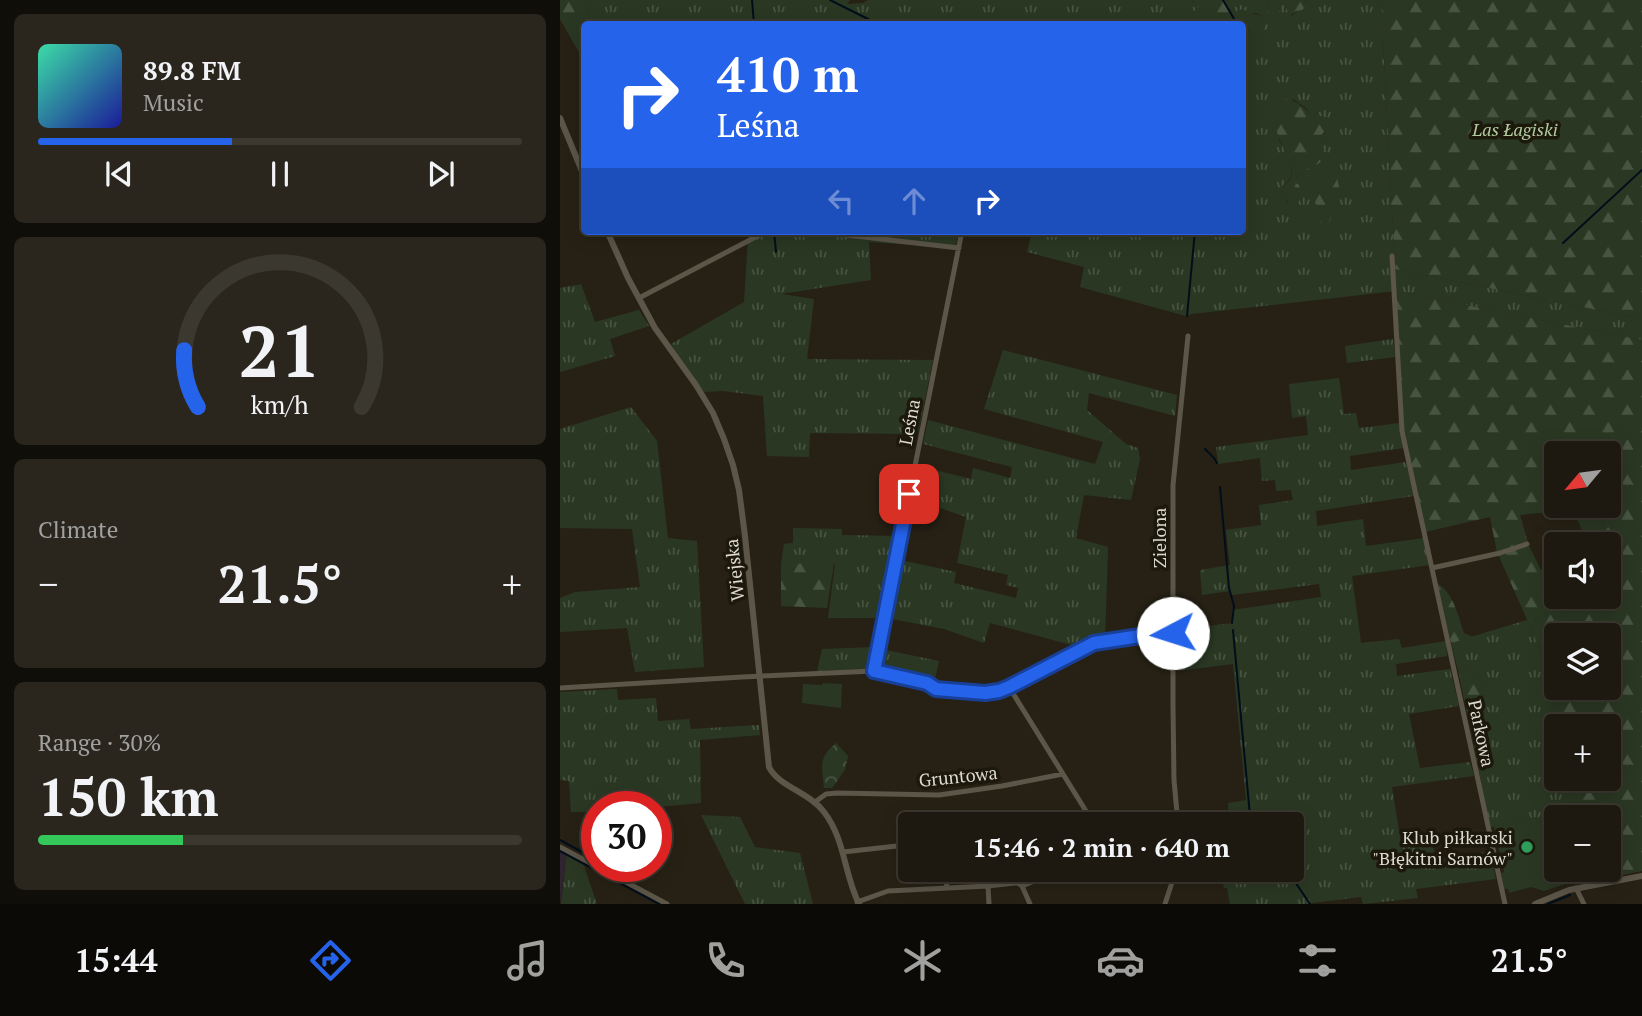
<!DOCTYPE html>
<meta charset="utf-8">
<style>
:root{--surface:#1d1910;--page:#2a261e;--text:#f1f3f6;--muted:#a0a09f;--line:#3b3830;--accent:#2563eb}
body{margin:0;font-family:"PT Serif",serif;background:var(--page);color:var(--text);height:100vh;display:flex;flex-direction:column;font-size:26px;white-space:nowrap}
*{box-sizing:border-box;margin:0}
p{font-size:23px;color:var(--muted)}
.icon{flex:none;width:38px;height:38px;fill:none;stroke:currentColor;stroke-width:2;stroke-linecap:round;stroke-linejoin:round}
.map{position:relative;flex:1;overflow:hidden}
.sheet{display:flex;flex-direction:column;gap:14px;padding:14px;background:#100e09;width:560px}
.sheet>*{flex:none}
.guide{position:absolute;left:21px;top:21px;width:665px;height:214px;border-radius:7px;box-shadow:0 4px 18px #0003,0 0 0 2px var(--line);background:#2563eb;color:#fff;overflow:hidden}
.needle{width:46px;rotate:241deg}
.tools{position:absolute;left:984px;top:441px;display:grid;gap:14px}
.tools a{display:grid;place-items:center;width:77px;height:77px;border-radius:7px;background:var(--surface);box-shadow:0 4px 18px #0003,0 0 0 2px var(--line);font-size:35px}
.speed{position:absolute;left:21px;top:791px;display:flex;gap:14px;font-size:35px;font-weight:700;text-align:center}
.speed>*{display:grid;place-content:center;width:91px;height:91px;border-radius:50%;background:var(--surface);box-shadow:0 4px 18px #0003,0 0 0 2px var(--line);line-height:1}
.speed .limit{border:10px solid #d22;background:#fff;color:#111}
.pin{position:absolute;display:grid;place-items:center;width:60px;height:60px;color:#fff;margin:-30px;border-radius:14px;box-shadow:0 4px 10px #0006}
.me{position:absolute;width:77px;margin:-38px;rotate:265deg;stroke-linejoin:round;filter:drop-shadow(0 0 5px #0008)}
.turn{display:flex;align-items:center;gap:24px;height:147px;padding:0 21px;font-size:32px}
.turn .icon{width:91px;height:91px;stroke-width:2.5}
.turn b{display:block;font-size:49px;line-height:60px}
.lanes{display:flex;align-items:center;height:66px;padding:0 21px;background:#0003;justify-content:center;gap:35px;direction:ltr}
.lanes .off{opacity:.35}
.big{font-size:52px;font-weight:600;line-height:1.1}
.sheet .card{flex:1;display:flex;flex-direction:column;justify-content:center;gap:10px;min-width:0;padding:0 24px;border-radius:10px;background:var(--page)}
.sheet .dial{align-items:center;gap:0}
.dial svg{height:182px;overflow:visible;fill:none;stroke:var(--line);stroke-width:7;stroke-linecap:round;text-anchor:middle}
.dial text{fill:var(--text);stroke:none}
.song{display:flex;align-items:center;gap:21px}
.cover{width:84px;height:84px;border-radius:10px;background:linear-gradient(135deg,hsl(160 70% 55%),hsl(240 70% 35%))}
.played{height:7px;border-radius:4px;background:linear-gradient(90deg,var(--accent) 40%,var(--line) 40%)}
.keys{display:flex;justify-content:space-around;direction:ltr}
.heat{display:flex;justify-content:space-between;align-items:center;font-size:38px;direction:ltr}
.charge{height:10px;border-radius:5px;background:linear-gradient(90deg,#34c759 30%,var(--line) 0)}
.trip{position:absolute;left:338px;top:812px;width:406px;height:70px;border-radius:7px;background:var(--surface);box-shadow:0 4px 18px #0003,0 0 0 2px var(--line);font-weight:600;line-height:70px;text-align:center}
.dock{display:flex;height:112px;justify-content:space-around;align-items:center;background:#0c0a06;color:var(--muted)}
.dock .icon{width:49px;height:49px}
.dock .selected{color:var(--accent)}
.dock b{font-size:32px;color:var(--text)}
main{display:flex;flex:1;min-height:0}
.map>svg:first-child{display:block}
.commercial{fill:#312431}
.grass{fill:url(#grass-tufts);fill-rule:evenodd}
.forest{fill:url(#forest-firs);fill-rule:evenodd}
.park{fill:url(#park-crowns)}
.pitch{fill:#2a3823}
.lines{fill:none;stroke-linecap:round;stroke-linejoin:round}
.stream{stroke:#000e1c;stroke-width:2}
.minor{stroke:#5c5649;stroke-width:5}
.tertiary{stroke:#5c5649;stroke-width:6}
.route-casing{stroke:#184099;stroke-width:18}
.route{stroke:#2563eb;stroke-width:12}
.leisure-dot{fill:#2e9e5b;stroke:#1d180c;stroke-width:2.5}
.labels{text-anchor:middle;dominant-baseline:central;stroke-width:7;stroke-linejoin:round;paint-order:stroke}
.park-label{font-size:18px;font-style:italic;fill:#aecc9e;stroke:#1d180c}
.street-label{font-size:18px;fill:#dddad2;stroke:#1d180c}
.poi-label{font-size:18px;fill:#dddad2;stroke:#1d180c;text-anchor:end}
</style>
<main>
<section class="sheet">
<div class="card">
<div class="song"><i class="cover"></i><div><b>89.8 FM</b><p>Music</p></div></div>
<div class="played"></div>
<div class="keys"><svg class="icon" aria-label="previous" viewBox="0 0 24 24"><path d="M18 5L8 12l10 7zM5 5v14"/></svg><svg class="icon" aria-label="pause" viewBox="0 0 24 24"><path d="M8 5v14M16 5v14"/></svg><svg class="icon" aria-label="next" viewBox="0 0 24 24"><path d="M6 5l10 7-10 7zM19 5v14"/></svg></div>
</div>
<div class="card dial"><svg viewBox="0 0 100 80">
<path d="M14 69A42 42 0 1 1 86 69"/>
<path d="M14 69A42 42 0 0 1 8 44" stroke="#2563eb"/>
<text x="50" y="56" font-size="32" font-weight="700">21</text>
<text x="50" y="72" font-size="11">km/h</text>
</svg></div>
<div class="card"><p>Climate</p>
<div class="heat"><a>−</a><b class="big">21.5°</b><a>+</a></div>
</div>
<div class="card"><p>Range · 30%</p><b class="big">150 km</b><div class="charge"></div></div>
</section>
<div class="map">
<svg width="1082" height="904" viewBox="0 0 1082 904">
<defs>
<pattern id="grass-tufts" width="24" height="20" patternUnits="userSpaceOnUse" patternTransform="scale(1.75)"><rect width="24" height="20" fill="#2a3823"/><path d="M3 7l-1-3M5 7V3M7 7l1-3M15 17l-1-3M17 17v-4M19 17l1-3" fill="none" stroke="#485442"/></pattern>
<pattern id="forest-firs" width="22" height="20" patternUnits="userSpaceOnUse" patternTransform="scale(1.75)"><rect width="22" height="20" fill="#2a3823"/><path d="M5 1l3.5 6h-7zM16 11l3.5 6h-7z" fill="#485442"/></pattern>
<pattern id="park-crowns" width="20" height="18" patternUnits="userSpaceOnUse" patternTransform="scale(1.75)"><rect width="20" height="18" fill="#2a3823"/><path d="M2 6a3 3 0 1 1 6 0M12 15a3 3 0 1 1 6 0" fill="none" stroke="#485442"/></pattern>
</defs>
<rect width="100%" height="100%" fill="#272115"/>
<path class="commercial" d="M0,849L7,853L0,904Z"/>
<path class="grass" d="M26,0H290L287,4L303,3L308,0H634L633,2L638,4L639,7L630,15L626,24H29Z
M668,0H707L709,7L706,14L702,16L696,13H687L684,10L675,12Z
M721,0H725L727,10L732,16L748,0H821L835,269L1082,319V340L836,291L631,314L626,316L520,287L524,267L467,252L472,231H682V24H667L675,16H677L690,28L689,33L702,31C704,19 709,19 719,13ZM733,99L746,108L751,115L764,117L765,133L760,136L764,153L754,166L743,170L735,179V182L740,186L728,204L722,186C741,175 727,154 719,140Z
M201,231H399L395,248L309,242L311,280L221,294L254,299L247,359L373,360L358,434L250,433L249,457L207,456L203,396L163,391L144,392L120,360L111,344L184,302L188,238Z
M21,284L35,322L79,310L89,326L50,339L55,356L0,372V288Z
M833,339L835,357L787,363L785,346Z
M443,350L617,395L615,416L529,393L527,410L566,444L578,448L580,459L571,500L524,495L516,538L548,547L545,640L519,647L430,623L424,643L384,629L327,618L341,560L396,572L394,583L456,598L458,588L446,585L448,575L397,563L406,517L354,499L359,466L411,479L413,468L450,478L452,467L363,444L368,420L535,464L543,442L424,409Z
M779,378L784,414L796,413L799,428L840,423L844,448L790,456L791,470L846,462L854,496L756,511L757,526L803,519L806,546L864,538L870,565L792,576L801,643L839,639L842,648L886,641L887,656L836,664L837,676L890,669L899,706L849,714L860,768L910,762L914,776L832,787L841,843L872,839L875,859L930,851L936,879L856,889L858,898L803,904L801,897L744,904H670L667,888H664L660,871L653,872V870H732V824H621L669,817L668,803L686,800L673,664L617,671L616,630L673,623L672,610L761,597L759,584L672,595L670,591L642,595L640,570L670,565L666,530L701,525L699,505L733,500L731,490L716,491L715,480L702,481L700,458L658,464L656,447L748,435L746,416L732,418L729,384Z
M71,407L97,441L108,538L137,541L144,667L75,672L67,628L0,632V598L15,592L80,587L72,529L0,528V429Z
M233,528L282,529V535L338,536L323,618H268L275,564H221L224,544L233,543Z
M967,620L993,678L996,726V779H1007L1021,810L930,827L904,699L927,695L933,685H925L906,668L898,670L891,643Z
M316,647L313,664L307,669L257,671L262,649Z
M321,649L379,661L374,683L321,670L317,666Z
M57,689L58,700L96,698L98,721L129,719L131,729L199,725L200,735L140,740L141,803L96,807H37V812H11L9,781L0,780V692Z
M141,815L180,817L195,847L240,853L253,904H185Z
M7,853L23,863L37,904H1Z"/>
<path class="forest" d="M0,0H26L29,24H24V54L21,56L0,19Z
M634,0H668L675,12L682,9C689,13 695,14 702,16L706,14L709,7L707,0H721L719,13C706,21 706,19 702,33L698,35H689L690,28L677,16H675L667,24H626L630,15L639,7L638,5L634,4Z
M725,0H748L745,2V7L742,10L736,11L730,16L727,10Z
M821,0H1082V319L835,269Z
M726,99C738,100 745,110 754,116H764L768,124L767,130L760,136C761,141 764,148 764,153C765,168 742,166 736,178C734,185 738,182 740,187C743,194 738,204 735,209L730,207L722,189L723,186C754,168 691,128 726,99Z
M768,174L777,178L781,195L774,205L768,225L765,226L756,217V204L751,196V189L762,177Z
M836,291L1082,340V871L1023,883L1019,879L1023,878L1026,870H1048V817H1023L1021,810L1007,779H1048V726H996L993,678L937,552L930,517L865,532L844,432ZM996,453H1048V506H996ZM1002,508C1019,518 1023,524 1022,544H1048V597H996V566L981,570L969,546L960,515L978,513L993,514ZM996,635H1048V688H996Z
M274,563L267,608L221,606V564Z
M878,584C894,594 898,616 904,633L913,637L891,643Z
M906,668L925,685H933L934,687L928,695L904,699L898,670Z"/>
<path class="park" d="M276,743L288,756L285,770L272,788H264C262,766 258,758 276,743Z"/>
<path class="pitch" d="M263,683L282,684L281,708L242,703L243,684L262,685Z
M1021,810L1023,817H996V870H1026L1023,878L984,891L971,887L949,893L948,889H944L941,873L944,872L934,826Z"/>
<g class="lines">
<path class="stream" d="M192,0L194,24
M270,0L318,24
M663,0L677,24
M214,231L216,252
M1003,243L1082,170
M627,316L635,231
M645,449L654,458L657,463
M660,487L669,588L674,606L672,623
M673,630L690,816L695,824
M0,840L31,857
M0,851L99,904
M727,870L750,904
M988,904L1010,895"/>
<path class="minor" d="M252,231L399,248
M832,256L842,431L945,904
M79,298L207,231
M872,568L940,553L967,544
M314,671L402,231
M449,687L534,824
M0,688L182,677L314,671L367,683L376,689L425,693L439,691L449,687L534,643L613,631
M255,802L266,794L277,793L379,795L442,786L503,774
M521,824L532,822
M618,824L614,780L613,706V485L628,336
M0,847L107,904
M283,852L337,846H350
M385,870L387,888
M589,870L614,876
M428,886L429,904
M462,886L470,904
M1016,888L1024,904
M297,902L328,891L428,886L455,883H458L462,886L502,870
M605,904L616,870"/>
<path class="tertiary" d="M0,118L24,176
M47,231L68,278L95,328L136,385L153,413L164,439L173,465L179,490L185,536L209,767C218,786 249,792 264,812C285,839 284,874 299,904
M975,904L1009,890L1082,876"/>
</g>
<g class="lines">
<defs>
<path id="route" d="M349,494L314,671L367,683L376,689L425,693L439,691L449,687L534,643L613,631V633"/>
</defs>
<use href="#route" class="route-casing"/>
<use href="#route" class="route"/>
</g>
<circle class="leisure-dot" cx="967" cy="847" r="7"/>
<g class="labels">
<g class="park-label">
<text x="955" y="129">Las Łagiski</text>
</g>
<g class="street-label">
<text transform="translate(349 422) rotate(-79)">Leśna</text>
<text transform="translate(599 538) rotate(-90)">Zielona</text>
<text transform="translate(174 570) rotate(-96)">Wiejska</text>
<text transform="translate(922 733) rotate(78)">Parkowa</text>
<text transform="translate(398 776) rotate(-6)">Gruntowa</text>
</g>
<g class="poi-label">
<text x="953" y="837">Klub piłkarski<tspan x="953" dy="21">"Błękitni Sarnów"</tspan></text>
</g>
</g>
</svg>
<div class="tools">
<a><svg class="needle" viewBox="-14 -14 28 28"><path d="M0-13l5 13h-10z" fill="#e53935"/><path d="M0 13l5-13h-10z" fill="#a0a09f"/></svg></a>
<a><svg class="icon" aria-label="sound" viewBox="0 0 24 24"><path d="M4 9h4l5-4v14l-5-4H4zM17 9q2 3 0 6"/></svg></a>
<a><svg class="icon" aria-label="layers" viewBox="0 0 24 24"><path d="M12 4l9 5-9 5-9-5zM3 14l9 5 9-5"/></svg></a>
<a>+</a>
<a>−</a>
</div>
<div class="speed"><div class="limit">30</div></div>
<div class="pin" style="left:349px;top:494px;background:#d93025"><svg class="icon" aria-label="arrive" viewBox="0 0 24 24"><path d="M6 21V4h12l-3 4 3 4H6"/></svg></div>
<svg class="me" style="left:613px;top:633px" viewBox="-20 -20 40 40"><circle r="19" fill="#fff"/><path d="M0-13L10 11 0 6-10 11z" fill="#2563eb"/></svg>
<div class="trip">15:46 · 2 min · 640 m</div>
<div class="guide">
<div class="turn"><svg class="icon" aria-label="right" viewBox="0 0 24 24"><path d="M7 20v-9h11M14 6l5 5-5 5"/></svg><div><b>410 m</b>Leśna</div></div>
<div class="lanes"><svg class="icon off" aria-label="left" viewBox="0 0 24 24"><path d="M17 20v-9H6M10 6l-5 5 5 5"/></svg><svg class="icon off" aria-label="ahead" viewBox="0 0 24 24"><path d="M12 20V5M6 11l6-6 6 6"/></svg><svg class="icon" aria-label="right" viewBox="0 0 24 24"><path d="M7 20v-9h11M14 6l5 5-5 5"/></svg></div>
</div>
</div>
</main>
<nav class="dock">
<b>15:44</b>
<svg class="icon selected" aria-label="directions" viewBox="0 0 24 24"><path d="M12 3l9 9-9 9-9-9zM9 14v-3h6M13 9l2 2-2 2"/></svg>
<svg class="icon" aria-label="music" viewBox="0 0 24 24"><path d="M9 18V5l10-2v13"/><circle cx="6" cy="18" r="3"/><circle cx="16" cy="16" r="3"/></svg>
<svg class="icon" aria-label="phone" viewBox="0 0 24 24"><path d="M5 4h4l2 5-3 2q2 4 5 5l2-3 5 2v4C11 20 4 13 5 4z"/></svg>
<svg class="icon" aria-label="climate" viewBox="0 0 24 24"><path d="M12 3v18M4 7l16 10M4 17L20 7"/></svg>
<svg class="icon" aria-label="car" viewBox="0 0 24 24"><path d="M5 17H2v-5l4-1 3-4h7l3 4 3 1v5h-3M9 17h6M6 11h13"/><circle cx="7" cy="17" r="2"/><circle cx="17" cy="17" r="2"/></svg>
<svg class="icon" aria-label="filters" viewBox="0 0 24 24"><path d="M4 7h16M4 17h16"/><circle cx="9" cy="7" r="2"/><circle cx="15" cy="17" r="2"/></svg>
<b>21.5°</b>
</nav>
